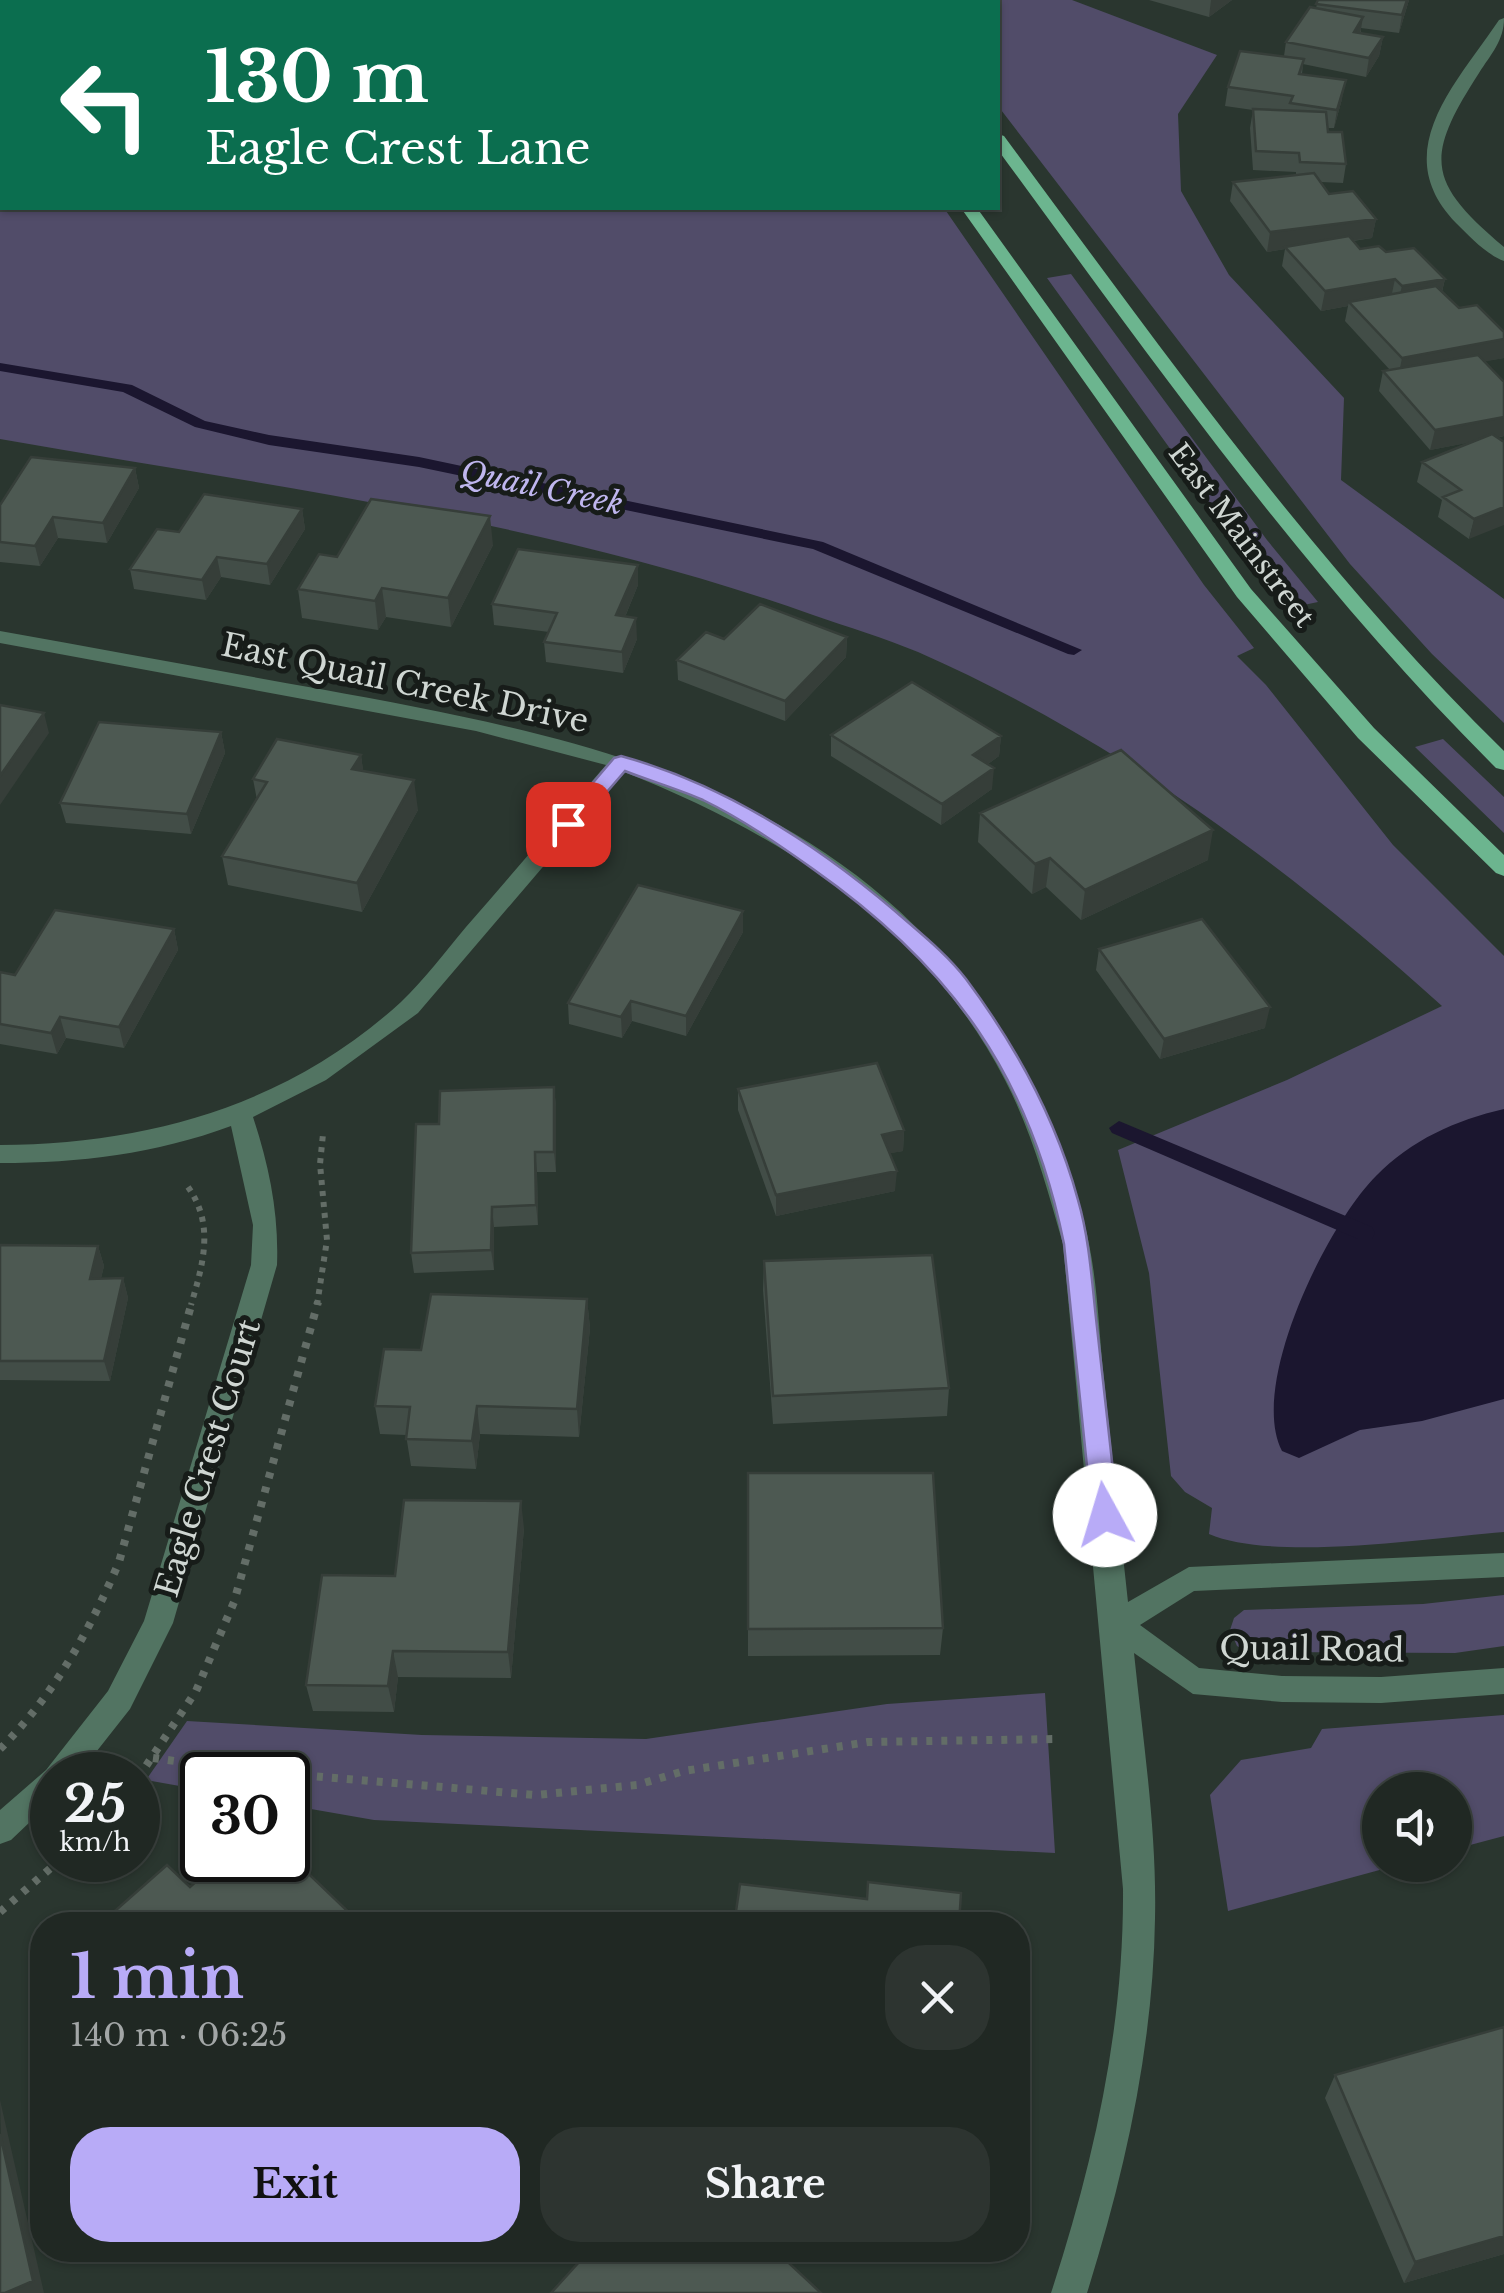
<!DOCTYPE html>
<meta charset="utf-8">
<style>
:root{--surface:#202823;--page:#2d3430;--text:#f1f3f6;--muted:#a2a6a6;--line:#3d4441;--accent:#b8abf7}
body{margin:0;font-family:"Libre Baskerville",serif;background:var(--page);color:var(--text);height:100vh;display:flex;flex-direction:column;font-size:38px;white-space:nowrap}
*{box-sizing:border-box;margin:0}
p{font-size:32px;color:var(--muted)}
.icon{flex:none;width:55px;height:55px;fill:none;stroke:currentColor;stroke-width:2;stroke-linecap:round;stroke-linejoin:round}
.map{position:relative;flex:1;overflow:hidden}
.drawer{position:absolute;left:30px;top:1912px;width:1000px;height:350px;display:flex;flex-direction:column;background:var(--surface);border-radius:40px;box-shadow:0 2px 8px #0004,0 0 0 2px var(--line)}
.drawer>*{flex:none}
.hud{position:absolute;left:0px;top:0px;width:1000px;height:210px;box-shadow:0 2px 8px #0004,0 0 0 2px var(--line);background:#0b6e4f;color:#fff;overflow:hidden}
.controls{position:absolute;left:1362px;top:1772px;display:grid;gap:20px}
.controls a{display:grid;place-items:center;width:110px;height:110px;border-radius:50%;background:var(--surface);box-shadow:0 2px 8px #0004,0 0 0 2px var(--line);font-size:50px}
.speed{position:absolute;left:30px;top:1752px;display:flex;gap:20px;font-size:50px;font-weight:700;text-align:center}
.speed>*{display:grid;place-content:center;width:130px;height:130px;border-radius:50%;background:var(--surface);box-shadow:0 2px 8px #0004,0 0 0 2px var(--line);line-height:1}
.speed small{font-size:25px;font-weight:400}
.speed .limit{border:5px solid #111;border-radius:15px;background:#fff;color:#111}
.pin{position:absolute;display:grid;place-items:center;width:85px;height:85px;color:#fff;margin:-42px;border-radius:20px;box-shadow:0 5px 15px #0006}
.me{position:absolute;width:110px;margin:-55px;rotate:354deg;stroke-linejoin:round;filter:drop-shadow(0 0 8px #0008)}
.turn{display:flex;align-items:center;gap:35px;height:210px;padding:0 40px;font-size:45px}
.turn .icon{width:130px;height:130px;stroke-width:2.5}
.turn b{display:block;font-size:70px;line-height:85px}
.round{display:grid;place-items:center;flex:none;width:105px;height:105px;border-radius:40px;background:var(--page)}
.head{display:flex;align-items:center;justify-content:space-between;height:170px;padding:0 40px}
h1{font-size:60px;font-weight:700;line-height:75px;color:var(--accent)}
.primary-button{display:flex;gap:20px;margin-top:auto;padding:20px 40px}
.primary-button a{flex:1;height:115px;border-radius:40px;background:var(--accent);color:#111;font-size:40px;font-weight:700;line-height:115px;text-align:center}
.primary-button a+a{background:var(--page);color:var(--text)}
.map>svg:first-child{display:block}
.green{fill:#514c69}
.water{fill:#1b162f}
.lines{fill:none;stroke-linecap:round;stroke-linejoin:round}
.stream{fill:#1b162f;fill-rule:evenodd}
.path-far2{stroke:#636d67;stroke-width:4;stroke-dasharray:4 5;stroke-linecap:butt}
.path-far1{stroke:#636d67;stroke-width:6;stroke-dasharray:5 6;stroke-linecap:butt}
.path{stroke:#636d67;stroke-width:8;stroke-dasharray:6 9;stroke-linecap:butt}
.minor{fill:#527462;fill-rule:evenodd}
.major{fill:#6cb58f;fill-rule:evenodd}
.wall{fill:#424d47}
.shaded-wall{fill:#363e39}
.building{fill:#4d5952;stroke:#363e39;stroke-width:2.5}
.route{fill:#b8abf7;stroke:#786fa1;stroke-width:2.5}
.labels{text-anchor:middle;stroke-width:10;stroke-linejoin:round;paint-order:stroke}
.far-street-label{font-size:28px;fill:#cfd6d2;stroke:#171c19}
.far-water-label{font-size:30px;font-style:italic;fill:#bfb6ee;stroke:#171c19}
.street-label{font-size:32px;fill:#cfd6d2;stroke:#171c19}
</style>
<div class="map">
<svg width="1504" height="2293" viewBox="0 0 1504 2293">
<rect width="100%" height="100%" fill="#2a362f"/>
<path class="green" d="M0,0H800L801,2H2V208H944L1204,585L1254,648L1237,656L1266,685L1393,845L1504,956V1532C1430,1538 1274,1562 1209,1534L1212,1508L1185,1492L1171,1476L1149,1273L1118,1150L1287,1080L1442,1006C1286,865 1111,737 918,652C884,638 848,627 813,615C551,521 273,487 0,439Z
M917,0H1072L1217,55L1178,114L1181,191L1229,275L1344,398L1341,480L1504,599V723L1432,654L1350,564L998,106V2Z
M1071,274L1267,540L1318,602L1289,608L1259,572L1047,278Z
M1443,739L1504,797V833L1415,747Z
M1504,1595V1646L1455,1653L1248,1652L1237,1646L1230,1630L1234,1618L1244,1610L1423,1604Z
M1045,1693L1055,1853L374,1820L288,1805V1775H202V1790L146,1780L187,1721L422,1735L646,1739L887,1704Z
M1504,1715V1836L1455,1849V1790H1380V1865H1398L1228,1911L1210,1795L1241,1760L1311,1748L1322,1729Z"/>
<path class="water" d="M1504,1109V1399L1422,1421L1360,1430L1299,1458L1282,1451C1248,1385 1327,1225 1376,1176C1411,1140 1456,1120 1504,1109Z"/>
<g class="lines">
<path class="stream" d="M0,363L132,385L205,421L269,435L419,457L823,542L1082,650L1074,655L1068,654L813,549L419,467L269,445L195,427L123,392L0,371Z
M1119,1121L1372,1227L1375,1233L1372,1239H1358L1112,1133L1109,1128Z"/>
<path class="path-far2" d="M211,0L215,2
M225,0L232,2"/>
<path class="path-far1" d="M188,1187C215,1225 203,1264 191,1305
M317,1305L327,1240L320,1164L323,1134"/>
<path class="path" d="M0,1749C54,1695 89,1632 119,1562L192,1302
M153,1758L240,1770L536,1795L637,1785L684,1771L868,1742L1057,1739
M138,1778L196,1691L234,1602L318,1302
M0,1912L60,1860"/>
<path class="minor" d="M1504,18C1504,41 1491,54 1479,73C1424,158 1427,182 1504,247V261C1487,255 1469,236 1456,223C1387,152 1456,84 1499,20Z
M0,631C107,650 213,670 320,689C583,737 845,788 1000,1032C1026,1072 1051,1116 1065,1162C1074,1188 1084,1217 1089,1244C1098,1288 1099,1335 1104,1380C1112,1454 1120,1528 1128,1602L1189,1567L1504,1553V1577L1194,1591L1140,1625L1199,1668L1282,1676L1381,1677L1504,1668V1694L1381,1703L1282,1702L1193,1694L1134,1653C1143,1741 1157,1831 1155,1919C1153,2047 1125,2172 1087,2293H1051C1094,2162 1124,2027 1123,1889L1063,1244C1047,1188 1032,1132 1005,1080C925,925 782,834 624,772L418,1013L326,1080L253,1117C269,1166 279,1213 277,1265L173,1623L130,1709L78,1775H52V1801L11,1840L0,1844V1810L46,1770L108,1691L144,1621L251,1265L253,1225L231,1126C155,1154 80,1163 0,1163V1145C149,1144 288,1105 401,1002C424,980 445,952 466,927C513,873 559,819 606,765L476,731L0,643Z"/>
<path class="major" d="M815,0H830L831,2H816Z
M886,0H901L902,2H887Z
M998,134L1004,136C1162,349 1314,565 1504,751V770L1496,768C1307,580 1155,364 998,150Z
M961,208H977L1251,589L1374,728L1504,855V876L1496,873L1358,738L1237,597Z"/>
</g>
<path class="wall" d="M1149,0H1232L1209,17Z
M1318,0H1409L1399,33L1361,28V33L1383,37L1379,56L1366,77L1303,64L1302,74L1342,99L1334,128H1328V132L1346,164L1343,183L1321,182L1329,194L1376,219L1372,238L1353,241L1360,249L1386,252L1445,279L1442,292L1504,358L1485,361L1504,382V436L1497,438L1469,539L1438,517L1442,500L1417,482L1422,462L1471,442L1430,450L1379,391L1383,371L1390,370L1345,321L1348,306L1321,311L1282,266L1285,249L1267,252L1230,201L1233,182L1296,175V172L1253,170L1250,128L1253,110L1225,106L1228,87L1284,56L1286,42L1316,8Z
M135,468L139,488L107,543L58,538L40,566L0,562V505Z
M302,509L305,529L270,585L221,577L206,600L134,589L130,569L179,532Z
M493,545L451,627L386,617L378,630L302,618L298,589L337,557Z
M638,565V585L625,617L637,639L623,673L546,662L544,642L549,632L494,625L492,604Z
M847,637L846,657L785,721L678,680L677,660Z
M221,732L225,753L191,834L66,823L60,803Z
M831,735L1001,736L999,756L988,764L992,789L941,825L831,756Z
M361,755L363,771L418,810L362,912L228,885L222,856L257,800L253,779Z
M980,813L1208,860L1081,920L1046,887L1032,894L978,842Z
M743,911V932L686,1036L632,1021L622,1038L569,1024L568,1003Z
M174,929L178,950L124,1048L66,1038L57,1054L0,1044V972L15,975Z
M1099,949L1265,1028L1160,1059L1096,970Z
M554,1087L556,1107V1172H537L538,1225L494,1227V1270L414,1273L411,1253L439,1124Z
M738,1089L904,1130L903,1151L890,1153L895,1191L776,1216L738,1110Z
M0,1245L98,1246L104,1266L101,1278H123L128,1298L110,1381L0,1380Z
M764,1261L949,1388L947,1416L773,1424L763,1290Z
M587,1299L590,1328L579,1437L480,1434L476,1469L411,1466L406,1435L380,1434L375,1406L421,1350Z
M748,1473L943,1628L940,1655L748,1656Z
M524,1528L511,1678L398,1677L394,1712L313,1711L306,1685L395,1576Z
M1504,2027V2254L1404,2283L1325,2098L1335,2075Z"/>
<path class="shaded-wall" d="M1211,0H1232L1209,17Z
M1407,0H1409L1399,33L1402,15Z
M1363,17L1360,35L1354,32Z
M1383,37L1379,56L1366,77L1369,58Z
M1346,80L1342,99L1334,128L1337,110Z
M1376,219L1372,238L1287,249L1285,247V249L1267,252L1270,232Z
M1395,279L1391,298L1349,302L1348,306L1321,311L1325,291Z
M1445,279L1440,299L1397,306L1402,286Z
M1504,339V358L1398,378L1402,358Z
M1504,417V436L1430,450L1435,430Z
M135,468L139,488L107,543L103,523Z
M1504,507V525L1469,539L1474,519Z
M302,509L305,529L270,585L267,564Z
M490,516L493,545L451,627L448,598Z
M53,517L58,538L40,566L35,546Z
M217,557L221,577L206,600L202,580Z
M638,565V585L617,636L616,615Z
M382,588L386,617L378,630L375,601Z
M636,618L637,639L623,673L622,652Z
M847,637L846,657L785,721V701Z
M44,713L49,733L0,805V776Z
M221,732L225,753L191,834L187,814Z
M1001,736L999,756L971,776L973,755Z
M361,755L365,784L352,769Z
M994,768L992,789L941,825L942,804Z
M414,780L418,810L362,912L357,883Z
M1213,830L1208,860L1081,920L1085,890Z
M1050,858L1046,887L1032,894L1035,864Z
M743,911V932L686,1036V1016Z
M174,929L178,950L124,1048L119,1027Z
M631,1001L632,1021L622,1038L621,1017Z
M1270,1007L1265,1028L1160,1059L1164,1039Z
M60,1017L66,1038L57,1054L51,1033Z
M554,1087L556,1107V1172L554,1152Z
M904,1130L903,1151L881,1155L882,1135Z
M535,1152L537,1172L538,1225L536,1205Z
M897,1171L895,1191L776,1216V1195Z
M492,1207L494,1227V1270L491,1250Z
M98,1246L104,1266L96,1299L90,1279Z
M123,1278L128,1298L110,1381L104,1361Z
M587,1299L590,1328L579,1437L577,1409Z
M477,1406L480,1434L476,1469L472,1441Z
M521,1501L524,1528L511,1678L508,1652Z
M393,1651L398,1677L394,1712L388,1686Z
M0,2100L44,2293H5Z
M1504,2236V2254L1404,2283L1415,2262Z"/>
<path class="building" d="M1318,0H1407L1402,15L1316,4Z
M1310,7L1363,17L1354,32L1383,37L1369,58L1286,42Z
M1240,51L1304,59L1299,74L1346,80L1337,110L1290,103L1293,96L1228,87Z
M1253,109L1326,112L1328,132H1342L1346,164L1300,162L1299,153L1256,151Z
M1314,173L1329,194L1353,191L1376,219L1270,232L1233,182Z
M1349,236L1360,249L1379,246L1386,252L1414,248L1445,279L1402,286L1395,279L1325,291L1285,247Z
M1436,286L1459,308L1477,305L1504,332V339L1402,358L1349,302Z
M1478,355L1504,382V417L1435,430L1383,371Z
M1492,434L1504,442V507L1474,519L1443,497L1461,490L1422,462Z
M31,457L135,468L103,523L53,517L35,546L0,542V505Z
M204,494L302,509L267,564L217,557L202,580L130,569L157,529L179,532Z
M371,499L490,516L448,598L382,588L375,601L298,589L319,554L337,557Z
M518,549L638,565L616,615L636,618L622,652L544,642L557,613L492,604Z
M760,604L847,637L785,701L677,660L706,632L724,639Z
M912,682L1001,736L973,755L994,768L942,804L831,735Z
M0,705L44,713L0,776Z
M99,722L221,732L187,814L60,803Z
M277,739L361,755L352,769L414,780L357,883L222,856L267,782L253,779Z
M1121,750L1213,830L1085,890L1050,858L1035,864L980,813Z
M638,885L743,911L686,1016L631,1001L621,1017L568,1003Z
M55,910L174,929L119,1027L60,1017L51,1033L0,1024V972L15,975Z
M1202,919L1270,1007L1164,1039L1099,949Z
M877,1063L904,1130L882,1135L897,1171L776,1195L738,1089Z
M554,1087V1152H535L536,1205L492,1207L491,1250L411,1253L416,1124H439L440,1091Z
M0,1245L98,1246L90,1279L123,1278L104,1361H0Z
M932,1255L949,1388L773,1396L764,1261Z
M431,1294L587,1299L577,1409L477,1406L472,1441L406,1439L410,1407L375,1406L384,1349L421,1350Z
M748,1473H933L943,1628L748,1629Z
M404,1500L521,1501L508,1652L393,1651L388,1686L306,1685L322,1575L395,1576Z
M288,1854L362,1925H99L167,1865L190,1887L220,1860H288Z
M868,1882L961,1893L959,1925H734L740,1884L867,1899Z
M1504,2027V2236L1415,2262L1335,2075Z
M0,2134L33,2281L5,2293H0Z
M590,2250H775L821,2293H551Z"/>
<path class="route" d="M621,756C723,784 815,843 895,911C920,933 946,953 966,979C1016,1046 1056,1119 1078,1200C1090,1241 1092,1285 1097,1327C1104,1390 1111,1453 1118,1515L1114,1523L1105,1526L1096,1523L1092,1515L1064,1244C1030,1076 952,967 813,869C778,844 742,819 703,800C678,789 650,781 625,771L575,829H561V820L614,758Z"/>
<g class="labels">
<g class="far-street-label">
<text transform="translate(1242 535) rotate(53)" y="10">East Mainstreet</text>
</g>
<g class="far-water-label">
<text transform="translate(542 488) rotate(12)" y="10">Quail Creek</text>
</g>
<g class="street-label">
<text transform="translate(405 683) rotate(12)" y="11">East Quail Creek Drive</text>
<text transform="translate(208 1458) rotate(-73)" y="11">Eagle Crest Court</text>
<text transform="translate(1312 1649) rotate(1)" y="11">Quail Road</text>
</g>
</g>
</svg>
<div class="controls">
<a><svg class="icon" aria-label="sound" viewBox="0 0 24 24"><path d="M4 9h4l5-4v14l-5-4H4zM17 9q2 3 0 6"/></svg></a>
</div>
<div class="speed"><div>25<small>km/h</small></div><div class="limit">30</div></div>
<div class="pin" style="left:568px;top:824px;background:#d93025"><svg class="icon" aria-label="arrive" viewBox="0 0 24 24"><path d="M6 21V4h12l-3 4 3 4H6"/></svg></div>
<svg class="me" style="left:1105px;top:1515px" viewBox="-20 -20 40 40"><circle r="19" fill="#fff"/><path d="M0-13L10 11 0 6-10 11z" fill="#b8abf7"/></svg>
<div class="hud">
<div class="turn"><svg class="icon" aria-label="left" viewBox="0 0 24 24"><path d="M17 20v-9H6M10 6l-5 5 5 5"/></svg><div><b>130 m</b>Eagle Crest Lane</div></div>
</div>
<section class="drawer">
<div class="head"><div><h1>1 min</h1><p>140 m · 06:25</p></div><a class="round"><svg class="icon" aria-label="close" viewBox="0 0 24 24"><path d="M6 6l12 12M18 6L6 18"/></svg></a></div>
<div class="primary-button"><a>Exit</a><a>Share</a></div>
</section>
</div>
